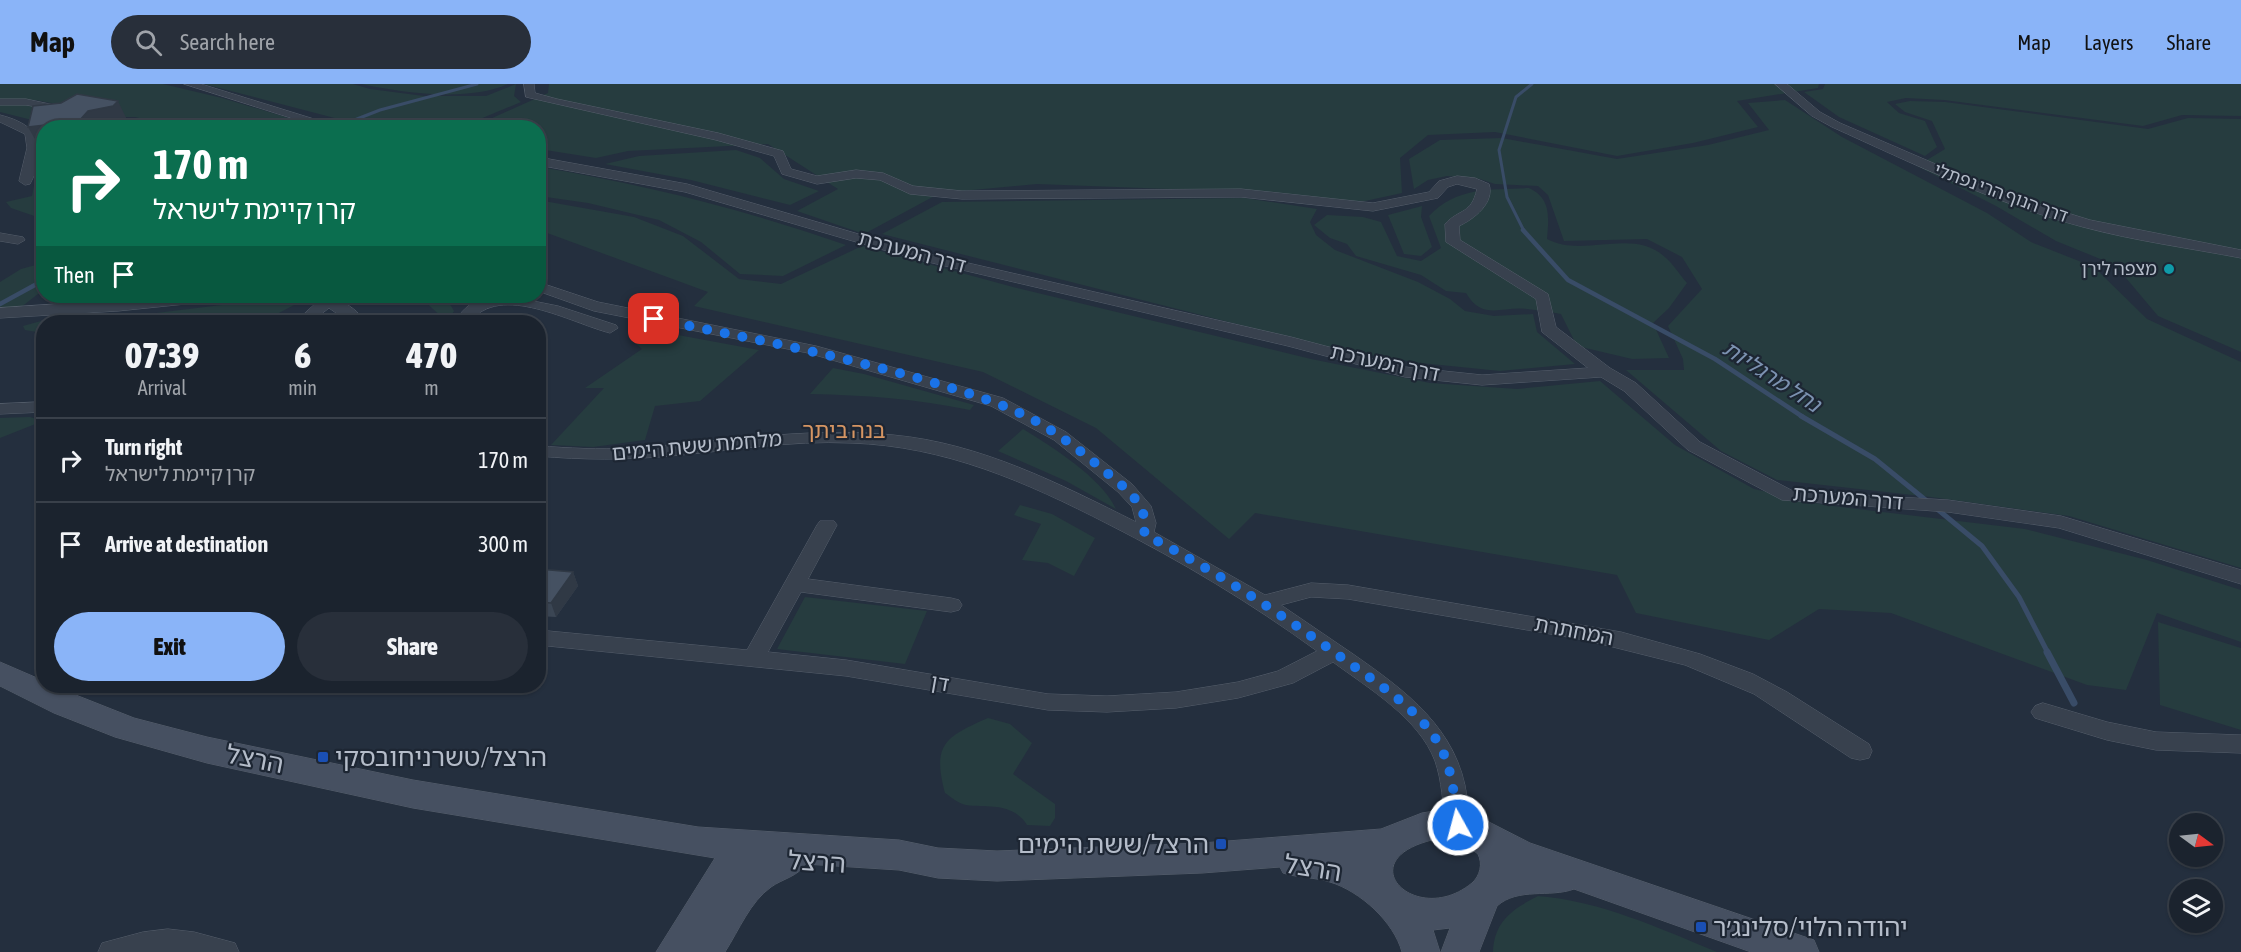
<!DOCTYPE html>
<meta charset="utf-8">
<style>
:root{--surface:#1b232e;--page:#282f3a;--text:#f1f3f6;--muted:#a0a4aa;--line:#39404a;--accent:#8ab4f8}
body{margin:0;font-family:"Asap Condensed","Noto Sans Hebrew",sans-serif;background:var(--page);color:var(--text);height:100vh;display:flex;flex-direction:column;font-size:22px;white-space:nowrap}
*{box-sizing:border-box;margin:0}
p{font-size:20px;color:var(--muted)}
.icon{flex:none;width:33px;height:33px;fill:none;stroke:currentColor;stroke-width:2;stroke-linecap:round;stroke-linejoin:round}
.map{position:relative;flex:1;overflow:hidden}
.details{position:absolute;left:36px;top:231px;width:510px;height:378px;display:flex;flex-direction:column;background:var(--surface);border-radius:24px;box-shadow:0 2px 4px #0004,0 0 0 2px var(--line)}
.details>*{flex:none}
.guide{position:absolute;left:36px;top:36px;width:510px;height:183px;border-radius:24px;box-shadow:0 2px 4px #0004,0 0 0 2px var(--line);background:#0b6e4f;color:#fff;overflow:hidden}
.needle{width:39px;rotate:105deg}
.controls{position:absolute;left:2169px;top:729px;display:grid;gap:12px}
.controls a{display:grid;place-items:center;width:54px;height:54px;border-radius:50%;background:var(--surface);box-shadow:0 2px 4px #0004,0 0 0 2px var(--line);font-size:30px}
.pin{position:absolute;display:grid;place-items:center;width:51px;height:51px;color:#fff;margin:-26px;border-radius:12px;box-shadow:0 3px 9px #0006}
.me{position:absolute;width:66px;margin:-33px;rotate:353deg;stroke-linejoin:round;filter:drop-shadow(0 0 4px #0008)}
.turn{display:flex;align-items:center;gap:21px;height:126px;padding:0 18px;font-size:27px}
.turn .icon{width:78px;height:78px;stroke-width:2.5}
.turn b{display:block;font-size:42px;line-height:51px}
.then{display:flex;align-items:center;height:57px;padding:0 18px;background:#0003;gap:12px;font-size:22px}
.eta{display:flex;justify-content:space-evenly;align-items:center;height:102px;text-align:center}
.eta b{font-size:36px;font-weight:800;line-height:42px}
.action{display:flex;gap:12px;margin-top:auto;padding:12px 18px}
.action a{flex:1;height:69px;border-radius:36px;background:var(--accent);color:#111;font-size:24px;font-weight:800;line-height:69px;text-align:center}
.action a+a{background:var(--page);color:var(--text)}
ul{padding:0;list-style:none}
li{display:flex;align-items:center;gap:18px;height:84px;padding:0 18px;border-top:2px solid var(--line)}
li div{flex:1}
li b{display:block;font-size:22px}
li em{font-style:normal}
header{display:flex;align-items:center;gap:36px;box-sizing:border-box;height:84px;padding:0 30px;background:var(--accent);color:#111}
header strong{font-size:28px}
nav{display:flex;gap:33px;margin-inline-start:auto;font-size:21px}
.search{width:420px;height:54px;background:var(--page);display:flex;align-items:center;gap:15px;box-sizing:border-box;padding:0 21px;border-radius:33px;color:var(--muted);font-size:22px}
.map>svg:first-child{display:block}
.green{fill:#263c3f}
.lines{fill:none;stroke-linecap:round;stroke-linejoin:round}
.stream-far3{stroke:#394c67;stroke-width:3}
.stream-far2{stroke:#394c67;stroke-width:4.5}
.stream-far1{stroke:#394c67;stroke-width:5}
.stream{stroke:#394c67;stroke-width:7}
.street-casing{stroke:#565f6c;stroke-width:1}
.secondary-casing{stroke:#565f6c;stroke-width:1}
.street{fill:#38414e;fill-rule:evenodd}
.secondary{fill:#465061;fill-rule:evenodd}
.wall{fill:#3b4654}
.shaded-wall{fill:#303945}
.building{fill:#455162;stroke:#303945;stroke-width:1.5}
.route{stroke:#1a73e8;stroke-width:10;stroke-dasharray:0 18}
.culture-dot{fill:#0f9aa8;stroke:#1d2633;stroke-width:2}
.transit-dot{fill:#1a4fb4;stroke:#1d2633;stroke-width:2}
.labels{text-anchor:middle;stroke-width:4.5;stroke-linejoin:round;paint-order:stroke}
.far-street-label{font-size:18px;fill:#b4bcc9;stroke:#1d2633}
.far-poi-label{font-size:18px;fill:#b4bcc9;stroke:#1d2633;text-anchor:end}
.street-label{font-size:21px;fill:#b4bcc9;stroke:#1d2633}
.water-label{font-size:22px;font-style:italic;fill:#7c92b1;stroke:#1d2633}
.neighbourhood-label{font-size:22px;fill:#d59563;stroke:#1d2633}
.near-poi-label{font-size:26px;fill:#b4bcc9;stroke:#1d2633;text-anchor:start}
.near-street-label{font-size:26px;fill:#b4bcc9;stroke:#1d2633}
</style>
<header>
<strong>Map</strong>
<div class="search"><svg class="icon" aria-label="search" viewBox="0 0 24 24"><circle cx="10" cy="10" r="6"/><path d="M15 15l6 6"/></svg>Search here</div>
<nav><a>Map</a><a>Layers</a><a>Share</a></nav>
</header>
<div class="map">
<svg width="2241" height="868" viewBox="0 0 2241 868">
<rect width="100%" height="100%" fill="#242f3e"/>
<path class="green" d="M0,0H163L222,14L319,43H150L155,38L135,33H109L95,27L35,16L0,17Z
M204,0H353L370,5L424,12H486L516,0L514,12L521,18L461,43H369Z
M361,0H508C468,18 404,9 361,0Z
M549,0H1819L1818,4L1737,17L1758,43L1693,59L1617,72L1495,48L1428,51L1400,74L1402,109L1356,119L1248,108L1037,100L940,109L864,150L797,127L838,105L768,60L628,67L596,74L539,65L538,44H470L548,9Z
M1825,0H2241V32L2182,31L2143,42L1944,16L1906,14L1887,18L1899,29L1925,37L1937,63L1925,72L1839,33L1804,8L1823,5Z
M1785,16L1842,53L1987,129L2031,158L2094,183L2147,235L2241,278V484L2069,432L1931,413L1777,396L1721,367L1626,286H1684L1683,275L1668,242L1702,205L1682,173L1647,155L1564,157L1548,111L1538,102L1495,100L1480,95L1447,92L1428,96L1414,105L1409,75L1440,56L1502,54L1617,75L1708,61L1769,46L1748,19Z
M1910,17L1945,18L2148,45L2188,34L2241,35V268L2158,232L2115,181L2056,157L1996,122L1917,82L1945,65L1932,37L1905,28L1895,20Z
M12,18L83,30L32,36L0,28V19Z
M736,66L760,74L784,95L819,107L790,121L691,96L605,80L639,72Z
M43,80V135L11,124L6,118L32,112L38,81Z
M539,83C643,100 746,126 846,161L783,192L740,190L701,158L659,136L588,119L539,112Z
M1529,104C1551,114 1549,133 1547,155C1584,175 1633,142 1666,174C1674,181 1680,191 1687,199L1669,224L1653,239L1669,274L1632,275L1577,262L1561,230C1550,228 1538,226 1527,225C1502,222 1482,237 1466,209L1446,207L1421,191L1356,172L1347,160L1330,154L1314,141L1327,131L1363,133L1381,138L1397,172L1421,177L1441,164L1429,132C1457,102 1491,106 1529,104Z
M1245,114L1317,125L1310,138L1316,151L1335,166L1418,198L1450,215L1465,227L1494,232L1533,230L1537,248L1575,280L1500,287L1421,279L1343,267L882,150L942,118Z
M538,116L634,133L683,152L739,195L781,200L862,162L1013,203L1311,275L1430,299L1517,305L1600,297L1675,361L1754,405L1824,421L2025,445L2147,476L2241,506V558L2157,529L2126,606L2087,601L1891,529L1819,525L1769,556L1636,529L1617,491L1255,429L1229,455L1096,344L983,288L694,222L708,208L539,146Z
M1422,122L1421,133L1432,163L1421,172L1404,170L1388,131Z
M43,179V206L20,224H0V198L21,185Z
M419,212C437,211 445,210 454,227L447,238Z
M270,215L294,221L262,238L236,235L230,238H44L43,249L25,246L23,242L41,237H91Z
M651,246L759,266L700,317L655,322L645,356L593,363L551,361L604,304H585L642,265L632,256Z
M833,284L864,290L974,321L970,326C916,315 865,311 810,310Z
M30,333L43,337L0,354V334Z
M1023,345C1052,363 1101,393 1116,425L1066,397L998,367Z
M1020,421L1052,430L1095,454L1074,492L1048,479L1022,476L1041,440L1014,431Z
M805,513L927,527L905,580L777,565Z
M2158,538L2241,564V646L2160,621Z
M988,634L1010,640L1032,659L1013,690L1055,720V734L1050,742L1027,741C1012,718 989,724 966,721C959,720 951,713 945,709C932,660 945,653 988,634Z
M1538,812C1600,817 1659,844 1717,868H1493C1494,838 1512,825 1538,812Z"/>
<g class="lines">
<path class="stream-far3" d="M334,44L380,26L477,0
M1524,147L1507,113L1499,66L1516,13L1532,0"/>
<path class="stream-far2" d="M1523,146L1568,196L1715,275L1803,333
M0,220L44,196"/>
<path class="stream-far1" d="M1801,332L1875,375L1928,418
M1936,424L1982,462L2019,513L2048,569"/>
<path class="stream" d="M2047,568L2074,619"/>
<defs>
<path id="street" d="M184,0H201L343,44H323Z
M524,0H534L535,9L557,15L718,49L783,67L791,85L817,92L856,86L883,89L913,102L962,107L1241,105L1373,119L1429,108L1439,97L1457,92L1475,94L1489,100C1495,119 1474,135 1459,142L1460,156L1548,210L1556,243L1610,284L1636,299L1700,358L1793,407L1948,416L2061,432L2241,486V500L2059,444L1948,428L1782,416L1688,366L1624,307L1601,293L1482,301L1405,293L1288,262L911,174L685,108L538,81V73L687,100L920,168L1291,253L1405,283L1482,291L1588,284L1542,248L1536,215L1446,158L1445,140C1460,124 1471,131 1477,105L1457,100L1448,103L1438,114L1373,127L1241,113L962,115L910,110L880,96L856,94L817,100L782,90L774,72L716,56L526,13Z
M1775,0H1787L1820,28L1840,39L1968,94L2035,119L2090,136L2241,166V174C2189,164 2135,157 2083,143C1996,120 1914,80 1832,43L1812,32Z
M0,15H26L73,25L67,28L26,21H0Z
M0,31C40,41 50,62 30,100L25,101L19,97L27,64L25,50L0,38Z
M101,32L141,36L147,39L145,44L97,37V33Z
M0,149L23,153L25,156L18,160L0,157Z
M538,198L598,218L816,262L1003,314L1066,348L1132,400L1151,422L1156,439L1154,448L1265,511L1311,499L1348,501L1621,548L1700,570L1753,590L1787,608L1869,660L1872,667L1869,674L1860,676L1851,674L1754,610L1685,581L1585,556L1348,515L1311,513L1281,521C1305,537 1329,554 1353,570C1406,607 1458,645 1467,713C1469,725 1473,737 1467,748L1458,751L1449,748L1445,741C1443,720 1442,697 1435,677C1419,634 1368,604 1333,578L1293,599L1238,614L1176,624L1107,628L1048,626L846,592L538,561V546L747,566L817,441L820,437H834L837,441L808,495L951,514L959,516L962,521L959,526L951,528L801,508L768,568L846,576L1048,610L1107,612L1176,608L1238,598L1278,587L1317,567C1251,519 1181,477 1108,440C1026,398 945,362 851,359C790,356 730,367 670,372C626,376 583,376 538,372V362C569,364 599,366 630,364C717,359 805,342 893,351C980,359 1060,400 1136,438L1132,423L1118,408L1054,356L991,322L808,269L594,227L538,207Z
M176,212H223L215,217L118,227L0,234V224Z
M306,212C332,212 349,216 366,238H349L329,224L311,238H295L316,219Z
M508,212L558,222L616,241L618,244L610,249C571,239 500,198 470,238H454C470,215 481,213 508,212Z
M44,318V328L0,330V320Z
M2043,619L2107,638L2156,648L2241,651V669L2156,666L2107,656L2035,634L2031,628L2035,622Z
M168,845L194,848L235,859L239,868H98L102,859L143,848Z"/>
<path id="secondary" d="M0,578L44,597V602H53L134,634L207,653L413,696L698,743L899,756L938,764L997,767L1202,759L1381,745L1422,729L1447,725L1487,737L1530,759L1814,856L1819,868H1751L1574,805C1550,814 1518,803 1497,822L1479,868H1441L1450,844L1433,846L1440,868H1402C1394,838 1360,807 1330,798C1314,793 1298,794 1283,789L1280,783L1202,789L997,797L938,794L899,786L805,780C799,792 782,795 771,803C750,818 739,846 725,868H656L715,774L413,724L207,679L115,653L54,629L0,602ZM1447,753L1462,758L1478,770C1483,780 1480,792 1472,799C1414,847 1340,769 1447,753Z"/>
</defs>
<use href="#street" class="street-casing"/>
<use href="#secondary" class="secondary-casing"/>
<use href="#street" class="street"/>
<use href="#secondary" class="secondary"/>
</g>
<path class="wall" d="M538,485L573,488L578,502L556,533L538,532Z"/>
<path class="shaded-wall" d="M118,17L131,44H44V71L28,43L88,27Z
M573,488L578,502L556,533L551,519Z"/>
<path class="building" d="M77,10L118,17L113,22L88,27L79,37L28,43L33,22L61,19Z
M538,485L573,488L551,519L538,518Z"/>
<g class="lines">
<path class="route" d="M654,235C744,253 833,270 921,295C958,306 994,316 1028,333C1057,348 1082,368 1106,388C1126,405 1150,421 1144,450C1215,487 1280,529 1345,576C1377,599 1420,626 1440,662C1453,687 1454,713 1458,741"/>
</g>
<circle class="culture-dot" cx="2169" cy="185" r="6"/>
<g class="transit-dot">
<rect x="317" y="667" width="12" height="12" rx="3"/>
<rect x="1215" y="754" width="12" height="12" rx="3"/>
<rect x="1695" y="837" width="12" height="12" rx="3"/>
</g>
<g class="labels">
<g class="far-street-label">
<text transform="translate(2001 109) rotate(20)" y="6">דרך הנוף הרי נפתלי</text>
</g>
<g class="far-poi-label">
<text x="2157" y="191">מצפה לירן</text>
</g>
<g class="street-label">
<text transform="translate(912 168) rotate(15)" y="7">דרך המערכת</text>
<text transform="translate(1385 279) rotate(12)" y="7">דרך המערכת</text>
<text transform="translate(697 362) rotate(-5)" y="7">מלחמת ששת הימים</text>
<text transform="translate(1848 414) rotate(5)" y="7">דרך המערכת</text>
<text transform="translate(1574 547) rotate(11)" y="7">המחתרת</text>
<text transform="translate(940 599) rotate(10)" y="7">דן</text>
</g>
<g class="water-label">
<text transform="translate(1772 292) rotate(33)" y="8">נחל מרגליות</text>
</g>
<g class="neighbourhood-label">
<text x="844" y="354">בנה ביתך</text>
</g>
<g class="near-poi-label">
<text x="335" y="682">הרצל/טשרניחובסקי</text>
<text x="1209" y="769" text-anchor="end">הרצל/ששת הימים</text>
<text x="1713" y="852">יהודה הלוי/סלינג׳ר</text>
</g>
<g class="near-street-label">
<text transform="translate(255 675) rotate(11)" y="9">הרצל</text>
<text transform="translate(817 778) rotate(4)" y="9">הרצל</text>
<text transform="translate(1313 784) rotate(9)" y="9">הרצל</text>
</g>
</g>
</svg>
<div class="controls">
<a><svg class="needle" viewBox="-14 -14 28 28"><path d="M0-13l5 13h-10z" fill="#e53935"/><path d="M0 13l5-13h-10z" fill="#a0a4aa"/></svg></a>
<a><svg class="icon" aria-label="layers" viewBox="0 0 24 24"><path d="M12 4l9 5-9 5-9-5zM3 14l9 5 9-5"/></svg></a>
</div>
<div class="pin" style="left:654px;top:235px;background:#d93025"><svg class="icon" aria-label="arrive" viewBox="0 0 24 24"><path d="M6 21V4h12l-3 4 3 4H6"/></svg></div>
<svg class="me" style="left:1458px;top:741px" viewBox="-20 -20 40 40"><circle r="17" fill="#1a73e8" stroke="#fff" stroke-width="3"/><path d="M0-11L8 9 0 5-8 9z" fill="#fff"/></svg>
<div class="guide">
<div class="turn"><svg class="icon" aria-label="right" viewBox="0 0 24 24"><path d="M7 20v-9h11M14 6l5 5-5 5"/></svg><div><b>170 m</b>קרן קיימת לישראל</div></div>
<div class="then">Then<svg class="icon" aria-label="arrive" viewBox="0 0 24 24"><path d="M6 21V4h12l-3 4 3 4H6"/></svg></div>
</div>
<section class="details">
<div class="eta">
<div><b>07:39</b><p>Arrival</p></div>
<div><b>6</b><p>min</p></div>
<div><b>470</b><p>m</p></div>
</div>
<ul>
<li><svg class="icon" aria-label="right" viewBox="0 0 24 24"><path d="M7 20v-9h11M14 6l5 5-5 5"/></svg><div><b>Turn right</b><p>קרן קיימת לישראל</p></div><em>170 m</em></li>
<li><svg class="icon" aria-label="arrive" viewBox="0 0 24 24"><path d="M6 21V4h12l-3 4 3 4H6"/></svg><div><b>Arrive at destination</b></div><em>300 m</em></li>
</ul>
<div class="action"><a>Exit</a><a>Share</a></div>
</section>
</div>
